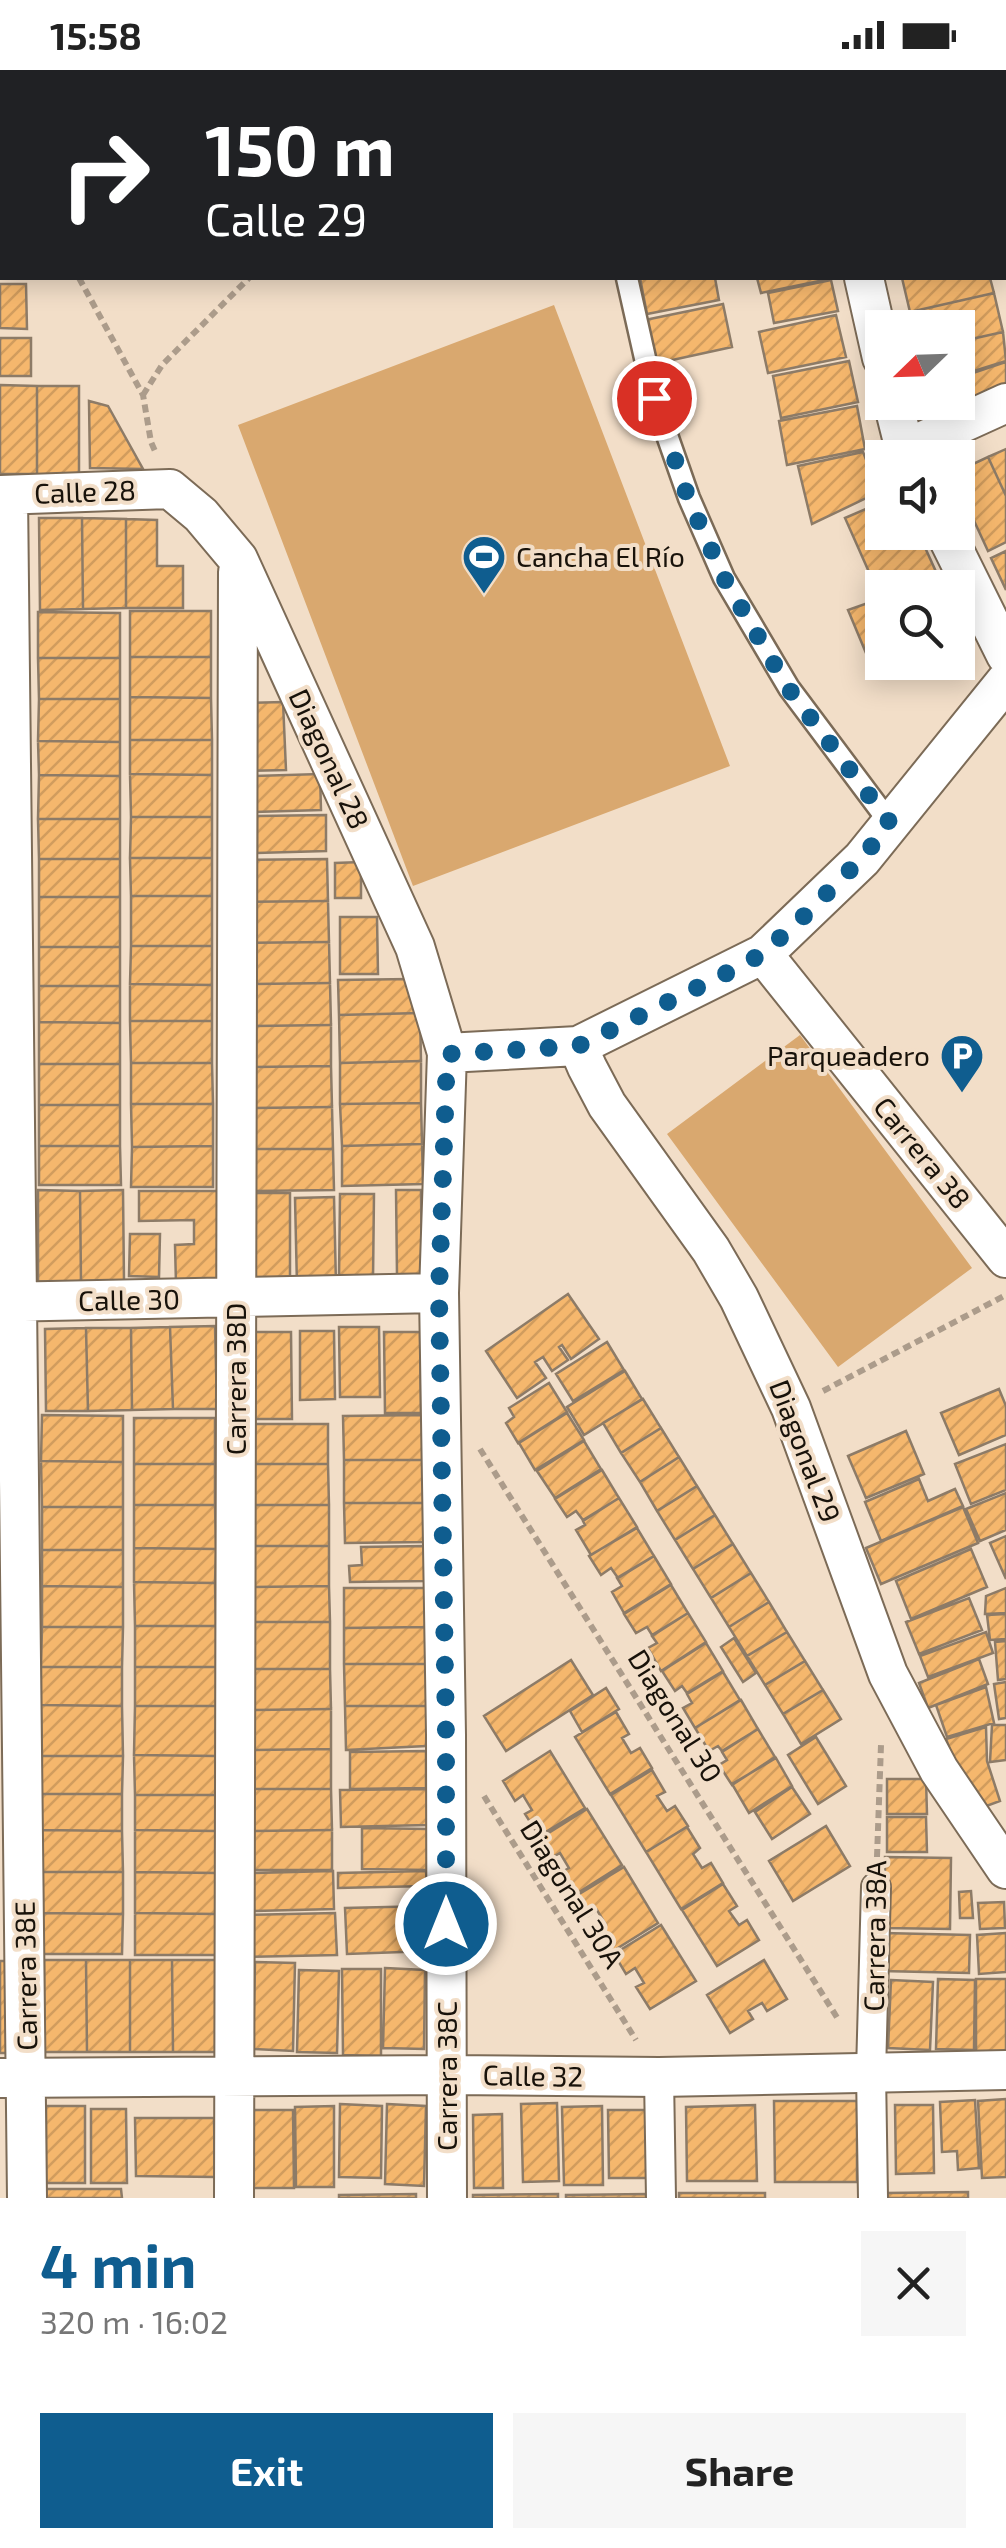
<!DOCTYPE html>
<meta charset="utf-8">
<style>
:root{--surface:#fff;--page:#f6f6f6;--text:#222;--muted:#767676;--accent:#0f5d8f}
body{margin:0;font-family:"Exo 2",sans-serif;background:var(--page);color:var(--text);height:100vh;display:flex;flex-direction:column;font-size:38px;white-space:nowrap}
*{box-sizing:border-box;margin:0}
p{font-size:32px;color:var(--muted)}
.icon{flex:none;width:55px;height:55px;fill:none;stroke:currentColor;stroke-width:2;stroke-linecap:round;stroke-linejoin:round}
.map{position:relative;height:2128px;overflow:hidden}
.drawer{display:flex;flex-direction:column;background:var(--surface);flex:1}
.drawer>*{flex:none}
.hud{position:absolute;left:0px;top:0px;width:1008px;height:210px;box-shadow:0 5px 25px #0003;background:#202124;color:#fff;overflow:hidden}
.needle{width:65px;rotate:247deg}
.tools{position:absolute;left:865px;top:240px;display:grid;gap:20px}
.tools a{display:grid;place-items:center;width:110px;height:110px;border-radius:0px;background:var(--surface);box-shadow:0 5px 25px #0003;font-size:50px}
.pin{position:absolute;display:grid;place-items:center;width:85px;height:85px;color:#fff;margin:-42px;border:5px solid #fff;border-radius:50%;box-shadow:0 2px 10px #0007}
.me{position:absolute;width:110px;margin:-55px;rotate:0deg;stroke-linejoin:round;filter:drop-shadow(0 0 8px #0008)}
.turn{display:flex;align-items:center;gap:35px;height:210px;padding:0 40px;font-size:45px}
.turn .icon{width:130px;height:130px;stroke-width:2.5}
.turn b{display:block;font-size:70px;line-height:85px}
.round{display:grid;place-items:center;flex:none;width:105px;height:105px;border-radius:0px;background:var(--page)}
.overview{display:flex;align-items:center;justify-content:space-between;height:170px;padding:0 40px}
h1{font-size:60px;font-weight:700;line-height:75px;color:var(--accent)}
.cta{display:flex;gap:20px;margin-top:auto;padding:20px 40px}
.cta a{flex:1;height:115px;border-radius:0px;background:var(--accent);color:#fff;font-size:40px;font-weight:700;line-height:115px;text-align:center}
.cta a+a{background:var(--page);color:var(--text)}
.status{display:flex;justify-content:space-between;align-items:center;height:70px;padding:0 50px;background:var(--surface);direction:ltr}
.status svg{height:28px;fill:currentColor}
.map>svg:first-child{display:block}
.grass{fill:#d9a86f}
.building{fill:url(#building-hatch);stroke:#8d7b67;stroke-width:2.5}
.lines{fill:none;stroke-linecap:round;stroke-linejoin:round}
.service-casing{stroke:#7c6b57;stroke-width:25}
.pedestrian-casing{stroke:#7c6b57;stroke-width:32}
.minor-casing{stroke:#7c6b57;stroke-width:42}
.path{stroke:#ac9c8b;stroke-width:6;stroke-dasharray:8 5;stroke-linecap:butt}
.service{stroke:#fff;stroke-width:20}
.pedestrian{stroke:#fff;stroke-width:28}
.minor{stroke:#fff;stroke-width:38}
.route{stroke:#0f5d8f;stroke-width:18;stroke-dasharray:0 32.4}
.labels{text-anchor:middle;stroke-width:8;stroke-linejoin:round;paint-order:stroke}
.street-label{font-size:28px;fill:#18120a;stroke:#f2dec8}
.poi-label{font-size:28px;fill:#18120a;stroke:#f2dec8;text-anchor:start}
</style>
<div class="status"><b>15:58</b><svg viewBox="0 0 49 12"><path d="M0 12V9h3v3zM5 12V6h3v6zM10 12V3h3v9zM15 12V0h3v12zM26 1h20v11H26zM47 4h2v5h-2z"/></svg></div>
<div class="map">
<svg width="1006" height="2128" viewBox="0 0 1006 2128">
<defs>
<pattern id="building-hatch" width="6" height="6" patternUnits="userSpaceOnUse" patternTransform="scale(2.5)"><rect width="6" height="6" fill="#f5b76d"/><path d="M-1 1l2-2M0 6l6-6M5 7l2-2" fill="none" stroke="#d19c5d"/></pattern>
</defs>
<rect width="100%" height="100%" fill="#f2dec8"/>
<path class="grass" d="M554,235L730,696L413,816L238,355Z
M800,965L972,1198L838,1297L667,1064Z"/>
<path class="building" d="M679,0H798L799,2H680Z
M640,208H715L719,230L647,244Z
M757,208H834L761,223Z
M902,208H990L994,223L910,242Z
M831,210L838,241L774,253L768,223Z
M0,214H26L27,259L0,258Z
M994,223L1003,262L958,272V258H913L910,242Z
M723,234L732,277L654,294L645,250Z
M836,245L846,287L768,303L759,262Z
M1003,262L1006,291L958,306V272Z
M0,268H31V306H0Z
M849,291L858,332L781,348L773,306Z
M1006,292V316L935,340L933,332H958V308Z
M0,315L37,316V404H0Z
M37,316H79V405L37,404Z
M89,331L108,336L143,399L90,398Z
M857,336L865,379L787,395L779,351Z
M1006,379V426L988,387Z
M863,382L879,422L812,454L798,396Z
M988,387L1006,426V472L988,481L958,416V401Z
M882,432V462H918L937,504L906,518H882L881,529L845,448Z
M39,448H82L83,539L40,540Z
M82,448L126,449V538L83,539Z
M126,449L157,450V496H183V538H126Z
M1006,481V520L991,488Z
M882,528V576L866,583L848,540Z
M130,541H211V587H130Z
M38,542L120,543V588H38Z
M130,587H211V628L130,627Z
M38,588H120V629H39Z
M130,627L211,628L212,670H130Z
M39,629H120V672L38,671Z
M283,632L286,700L247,701L244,633Z
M130,670H212V705L130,704Z
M38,671L120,672V706L39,705Z
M130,704L212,705V747H131Z
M320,704L321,740L252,742L251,706Z
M39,705L120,706V749H38Z
M326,745V781L257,783V746Z
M131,747H212V788H130Z
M38,749H120V789H39Z
M130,788H212V826H131Z
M39,789H120V827H39Z
M327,789L328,831L243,832L242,790Z
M361,792V828H335V793Z
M131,826H212V876H131Z
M39,827H120V877H39Z
M328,831L329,872L243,873V832Z
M340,847H377L378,904H340Z
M329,872L330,913L244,914L243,873Z
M131,876H212V915L130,914Z
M39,877H120V916H39Z
M410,909L420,943L339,945L338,910Z
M330,913L331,955L245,956L244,914Z
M130,914L212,915V951H130Z
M39,916H120V953L39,952Z
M420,943L421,991L340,993L339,945Z
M130,951H212V993H131Z
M39,952L120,953V994H39Z
M331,955V996L246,997L245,956Z
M421,991V1033L340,1034V993Z
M131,993H212L213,1034H131Z
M39,994H120V1035H39Z
M331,996L332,1037L246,1038V997Z
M421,1033L422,1074L342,1076L340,1034Z
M131,1034H213V1076L132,1077Z
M39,1035H120V1076H39Z
M332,1037L333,1079H247L246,1038Z
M422,1074L423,1114L342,1116V1076Z
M39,1076H120L121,1115H39Z
M213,1076V1117H131L132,1077Z
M247,1079H333L334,1120L248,1121Z
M38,1120L80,1121L81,1212H38Z
M123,1120L124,1212H81L80,1121Z
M396,1120H421L422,1206H397Z
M139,1121H223L224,1213L176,1214L175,1175L194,1174V1150L139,1151Z
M248,1123H290V1208H248Z
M340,1124H374L373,1210L339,1209Z
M334,1127L336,1215L297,1216L295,1128Z
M130,1164H160L159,1207L129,1206Z
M568,1224L599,1269L571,1289L562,1275L559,1277L568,1290L552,1301L543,1287L535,1292L546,1308L517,1328L486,1281Z
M215,1256L217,1339H173L170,1257Z
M170,1257L173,1339L132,1340L131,1258Z
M339,1257H379L380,1327H340Z
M86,1258L88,1341H46L45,1259Z
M86,1258H131L132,1340L88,1341Z
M300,1261H334L335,1329L300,1330Z
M252,1262H291L292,1349H253Z
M384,1262H420L421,1343H385Z
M607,1272L624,1300L573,1331L556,1304Z
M625,1301L642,1329L584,1365L567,1337Z
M549,1313L567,1342L518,1373L506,1353L514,1347L509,1338Z
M999,1319L1006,1336V1365L959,1385L941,1343Z
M643,1329L661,1358L621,1383L603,1353Z
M567,1343L584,1370L535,1400L519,1373Z
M42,1345L123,1346V1392L41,1391Z
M424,1345L425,1390H344L343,1346Z
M134,1348H215V1394H134Z
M247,1354H328V1394H247Z
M661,1358L679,1387L640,1412L621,1383Z
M906,1361L924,1404L866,1428L848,1386Z
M584,1371L601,1399L555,1428L537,1401Z
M1006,1374V1420L971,1434L955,1394Z
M679,1387L697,1416L657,1441L640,1412Z
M344,1390H425L426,1433H344Z
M41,1391L123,1392V1437H42Z
M134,1394H215V1435H134Z
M247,1394H328L329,1435H247Z
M602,1400L619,1428L583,1450L576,1441L567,1447L555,1429Z
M919,1409L928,1431L955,1419L963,1436L881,1471L865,1432Z
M697,1416L715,1445L675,1470L657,1441Z
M1006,1423V1460L980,1471L966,1439Z
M619,1428L637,1457L591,1485L576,1460L585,1455L583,1451Z
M344,1433H426V1472L345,1473Z
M134,1435H215L216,1479L134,1478Z
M247,1435H329V1476H247Z
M42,1437H123V1480H42Z
M963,1437L978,1473L881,1514L866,1478Z
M715,1445L733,1474L693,1499L675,1470Z
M637,1458L654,1486L618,1508L611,1498L601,1505L589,1486Z
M1006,1466V1509L990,1473Z
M733,1474L751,1503L711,1528L693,1499Z
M247,1476H329V1516L248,1517Z
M425,1476L426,1511L350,1512L349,1496L362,1495L361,1477Z
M134,1478L216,1479L215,1513L134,1512Z
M971,1479L987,1517L911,1549L896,1511Z
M42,1480H123V1517L42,1516Z
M654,1486L671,1514L624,1543L612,1522L622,1516L617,1508Z
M751,1503L769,1532L729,1557L711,1528Z
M134,1512L215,1513L216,1556H135Z
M671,1515L688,1543L652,1565L647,1557L636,1563L624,1544Z
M42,1516L123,1517V1557H42Z
M329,1516L330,1552H248V1517Z
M344,1518H426V1557L344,1558Z
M1006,1518V1543L985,1544L986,1526Z
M969,1528L982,1560L919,1584L906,1552Z
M769,1532L787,1562L747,1586L729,1557Z
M688,1543L706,1572L661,1601L648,1578L657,1573L652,1566Z
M1006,1544V1569L990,1570L987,1545Z
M248,1552H330V1599H249Z
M135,1556H216V1597H135Z
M42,1557H123L122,1597H41Z
M426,1557L427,1594H344V1558Z
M787,1562L805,1591L765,1615L747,1586Z
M986,1562L993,1583L928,1607L920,1586Z
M734,1568L756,1603L743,1612L721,1577Z
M1006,1571V1609L998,1610L995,1572Z
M706,1573L723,1601L687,1623L682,1616L675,1621L662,1601Z
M979,1589L988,1614L928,1638L919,1613Z
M571,1590L593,1625L506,1681L484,1646Z
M805,1591L823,1620L783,1644L765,1615Z
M344,1594H427V1636H345Z
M41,1597H122V1636L41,1635Z
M135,1597H216V1636H135Z
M249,1599H330L331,1639L249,1640Z
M723,1602L740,1630L695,1658L683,1638L692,1633L687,1624Z
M1006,1612V1648L999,1649L994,1614Z
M986,1617L994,1653L947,1667L936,1635Z
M606,1618L619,1639L582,1662L570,1641Z
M823,1620L841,1649L801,1674L783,1644Z
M741,1630L758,1659L722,1681L718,1676L709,1681L695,1658Z
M41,1635L122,1636L123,1686H42Z
M135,1636H216V1686L134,1685Z
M345,1636H427L426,1676L346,1680Z
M331,1639V1679L249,1680V1640Z
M616,1642L629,1664L622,1668L631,1683L640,1678L652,1698L610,1724L575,1667Z
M992,1655H1006V1690L990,1692Z
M986,1657L987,1691L1000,1731L981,1738L961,1709L946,1669Z
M758,1659L775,1687L732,1715L719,1695L727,1690L722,1682Z
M816,1667L846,1716L818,1734L788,1685Z
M331,1679V1719H249V1680Z
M426,1681V1718L350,1719V1682Z
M550,1681L585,1738L539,1766L525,1744L532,1740L523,1725L515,1731L503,1711Z
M134,1685L216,1686V1725H135Z
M42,1686H123L122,1724H41Z
M776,1688L792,1716L749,1743L732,1714Z
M652,1700L665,1722L657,1726L667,1741L675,1736L688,1756L646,1782L611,1725Z
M887,1709H926L927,1744H887Z
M792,1717L810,1744L772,1769L755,1742Z
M249,1719H331L332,1760L249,1761Z
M427,1719V1755L341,1757L340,1720Z
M41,1724H122V1761L41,1760Z
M135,1725H216V1761L135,1760Z
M587,1739L622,1795L576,1824L562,1802L569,1798L560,1783L551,1788L539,1769Z
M887,1747H926L927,1782H887Z
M826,1756L850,1796L793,1831L769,1791Z
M687,1757L700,1778L693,1784L702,1798L711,1793L723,1813L681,1839L646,1782Z
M362,1758L427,1759V1800L362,1799Z
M41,1760L122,1761L123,1802H41Z
M135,1760L216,1761V1803L135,1802Z
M332,1760V1800H250L249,1761Z
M885,1787L951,1788L950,1859L884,1858Z
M624,1797L658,1853L613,1881L599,1860L606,1855L597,1840L588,1846L576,1826Z
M333,1801L334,1839L254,1841L253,1803Z
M426,1801L427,1816L338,1818V1803Z
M41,1802H123V1844L41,1843Z
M135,1802L216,1803V1844L135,1843Z
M723,1814L737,1836L729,1841L739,1855L747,1850L759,1870L717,1896L682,1840Z
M971,1821L973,1848H960L959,1822Z
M1004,1832L1005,1858L980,1859L978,1833Z
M429,1836L430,1881L347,1884L345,1838Z
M41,1843L123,1844L122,1884H41Z
M135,1843L216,1844V1885H135Z
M335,1843L337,1885L248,1887L247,1845Z
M661,1855L696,1911L650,1939L636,1917L644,1913L635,1898L626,1904L614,1884Z
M883,1863L970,1865L969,1903L882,1901Z
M1006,1863V1902L979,1904L977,1865Z
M44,1890H86L87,1982H44Z
M86,1890H130V1982H87Z
M130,1890H172L173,1982H130Z
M172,1890H216V1982H173Z
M764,1890L787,1929L767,1941L762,1933L748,1941L753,1949L730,1963L707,1925Z
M0,1891H6L7,1983H0Z
M255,1892L295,1893L293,1981L253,1979Z
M385,1898L425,1900L424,1979L383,1978Z
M342,1899H381V1986L343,1985Z
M299,1900L339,1901L337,1983L297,1982Z
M938,1909L975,1910L974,1980L936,1979Z
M976,1909H1006V1983H976Z
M891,1910L933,1912L930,1980L888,1978Z
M1006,2029V2107L982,2108L978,2031Z
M975,2030L979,2098L958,2100L957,2081L942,2082L940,2032Z
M774,2031H857V2112H775Z
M557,2033L559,2111L523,2112L521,2034Z
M340,2034L382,2036L381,2108L339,2107Z
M387,2034L426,2036L424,2116L385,2114Z
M755,2035L757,2111H687L686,2037Z
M895,2035H933L934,2103L896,2104Z
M46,2036H85V2113H46Z
M334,2036V2117H296L295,2037Z
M602,2036L603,2115H564L562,2037Z
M91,2039H126L127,2113H91Z
M251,2040H293L294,2118H252Z
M608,2040H646L647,2108H609Z
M502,2044L503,2118H474L473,2045Z
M135,2048H214L215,2107L136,2106Z
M46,2119H121L122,2128H46Z
M968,2122V2128H886V2123Z
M679,2123H765V2128H679Z
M416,2124V2128H339V2125Z
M558,2124V2128H473V2125Z
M646,2124V2128H566V2125Z"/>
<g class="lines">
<defs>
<path id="service" d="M360,0L361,2
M581,0V2
M627,208L654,328L689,428L724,508L789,618L890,753"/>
<path id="pedestrian" d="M659,2007L661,2128
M873,2128L871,2002L876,1817"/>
<path id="minor" d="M818,0V2
M529,2L539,0
M864,208L882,288
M893,332L907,388
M903,380L1006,333
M0,425L170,419L201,445L238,489L415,877L447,983L439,1223L446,1665L447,2128
M8,425L27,2128
M945,462L1006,585
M763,884L1006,1188
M578,976L587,997L607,1035L711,1180L739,1228L791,1338L888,1604L939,1700L1006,1799
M447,983L578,976L763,884L862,789L1006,611
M0,1232L439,1223
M0,2008L447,2005L659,2007L1006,2000
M234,2128L238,502"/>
</defs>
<use href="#service" class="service-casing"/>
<use href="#pedestrian" class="pedestrian-casing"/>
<use href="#minor" class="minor-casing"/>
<path class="path" d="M0,63L2,67
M79,208L143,325L151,372L155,381
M143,325L162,295L249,208
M823,1321L1006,1225
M480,1379L838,1949
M484,1726L636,1970
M877,1787L881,1675"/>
<use href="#service" class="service"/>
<use href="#pedestrian" class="pedestrian"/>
<use href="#minor" class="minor"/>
</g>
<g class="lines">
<path class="route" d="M446,1854V1666L439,1223L447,984L578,976L733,900L762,884L800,850L862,788L890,753L788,618L724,508L688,428L654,328"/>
</g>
<defs>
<symbol id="stadium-pin" viewBox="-11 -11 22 30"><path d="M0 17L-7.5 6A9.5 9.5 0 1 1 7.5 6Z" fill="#0f5d8f" stroke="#f2dec8"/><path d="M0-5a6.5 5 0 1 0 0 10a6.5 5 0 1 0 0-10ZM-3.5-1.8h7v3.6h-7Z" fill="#fff"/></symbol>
<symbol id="parking-pin" viewBox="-11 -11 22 30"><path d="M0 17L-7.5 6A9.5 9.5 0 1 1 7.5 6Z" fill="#0f5d8f" stroke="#f2dec8"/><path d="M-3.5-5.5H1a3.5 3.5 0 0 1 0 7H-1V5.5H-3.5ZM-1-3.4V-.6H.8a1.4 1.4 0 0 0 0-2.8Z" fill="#fff"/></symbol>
</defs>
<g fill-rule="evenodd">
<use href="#stadium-pin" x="459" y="462" width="50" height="68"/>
<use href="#parking-pin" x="937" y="961" width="50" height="68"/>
</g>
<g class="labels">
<g class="street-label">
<text transform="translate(85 422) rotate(-2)" y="10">Calle 28</text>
<text transform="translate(329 689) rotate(65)" y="10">Diagonal 28</text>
<text transform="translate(922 1083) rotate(51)" y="10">Carrera 38</text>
<text transform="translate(129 1230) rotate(-1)" y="10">Calle 30</text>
<text transform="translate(236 1309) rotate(-90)" y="10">Carrera 38D</text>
<text transform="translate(805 1381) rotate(69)" y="10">Diagonal 29</text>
<text transform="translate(675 1646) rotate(58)" y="10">Diagonal 30</text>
<text transform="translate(572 1824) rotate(58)" y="10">Diagonal 30A</text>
<text transform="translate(875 1866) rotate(-89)" y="10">Carrera 38A</text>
<text transform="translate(26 1906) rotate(-91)" y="10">Carrera 38E</text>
<text transform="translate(447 2006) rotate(-90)" y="10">Carrera 38C</text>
<text transform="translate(533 2006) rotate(1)" y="10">Calle 32</text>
</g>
<g class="poi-label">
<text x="516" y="497">Cancha El Río</text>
<text x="930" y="996" text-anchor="end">Parqueadero</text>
</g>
</g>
</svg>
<div class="tools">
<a><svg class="needle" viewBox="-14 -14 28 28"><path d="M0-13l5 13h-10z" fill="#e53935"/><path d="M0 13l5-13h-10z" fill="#767676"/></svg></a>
<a><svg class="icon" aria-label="sound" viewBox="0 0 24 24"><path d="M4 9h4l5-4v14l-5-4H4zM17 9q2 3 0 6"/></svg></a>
<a><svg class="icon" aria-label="search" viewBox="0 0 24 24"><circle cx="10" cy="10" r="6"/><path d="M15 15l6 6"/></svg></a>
</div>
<div class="pin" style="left:654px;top:328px;background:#d93025"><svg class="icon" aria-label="arrive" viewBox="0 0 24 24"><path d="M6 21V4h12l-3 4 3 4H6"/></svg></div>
<svg class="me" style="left:446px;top:1854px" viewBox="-20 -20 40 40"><circle r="17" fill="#0f5d8f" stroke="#fff" stroke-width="3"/><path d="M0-11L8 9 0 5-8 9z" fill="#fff"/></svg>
<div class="hud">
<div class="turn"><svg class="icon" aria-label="right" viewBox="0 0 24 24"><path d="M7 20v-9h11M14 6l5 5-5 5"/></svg><div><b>150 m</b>Calle 29</div></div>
</div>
</div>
<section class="drawer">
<div class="overview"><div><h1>4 min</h1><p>320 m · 16:02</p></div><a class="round"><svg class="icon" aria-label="close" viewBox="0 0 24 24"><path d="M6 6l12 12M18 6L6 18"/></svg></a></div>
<div class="cta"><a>Exit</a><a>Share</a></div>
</section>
